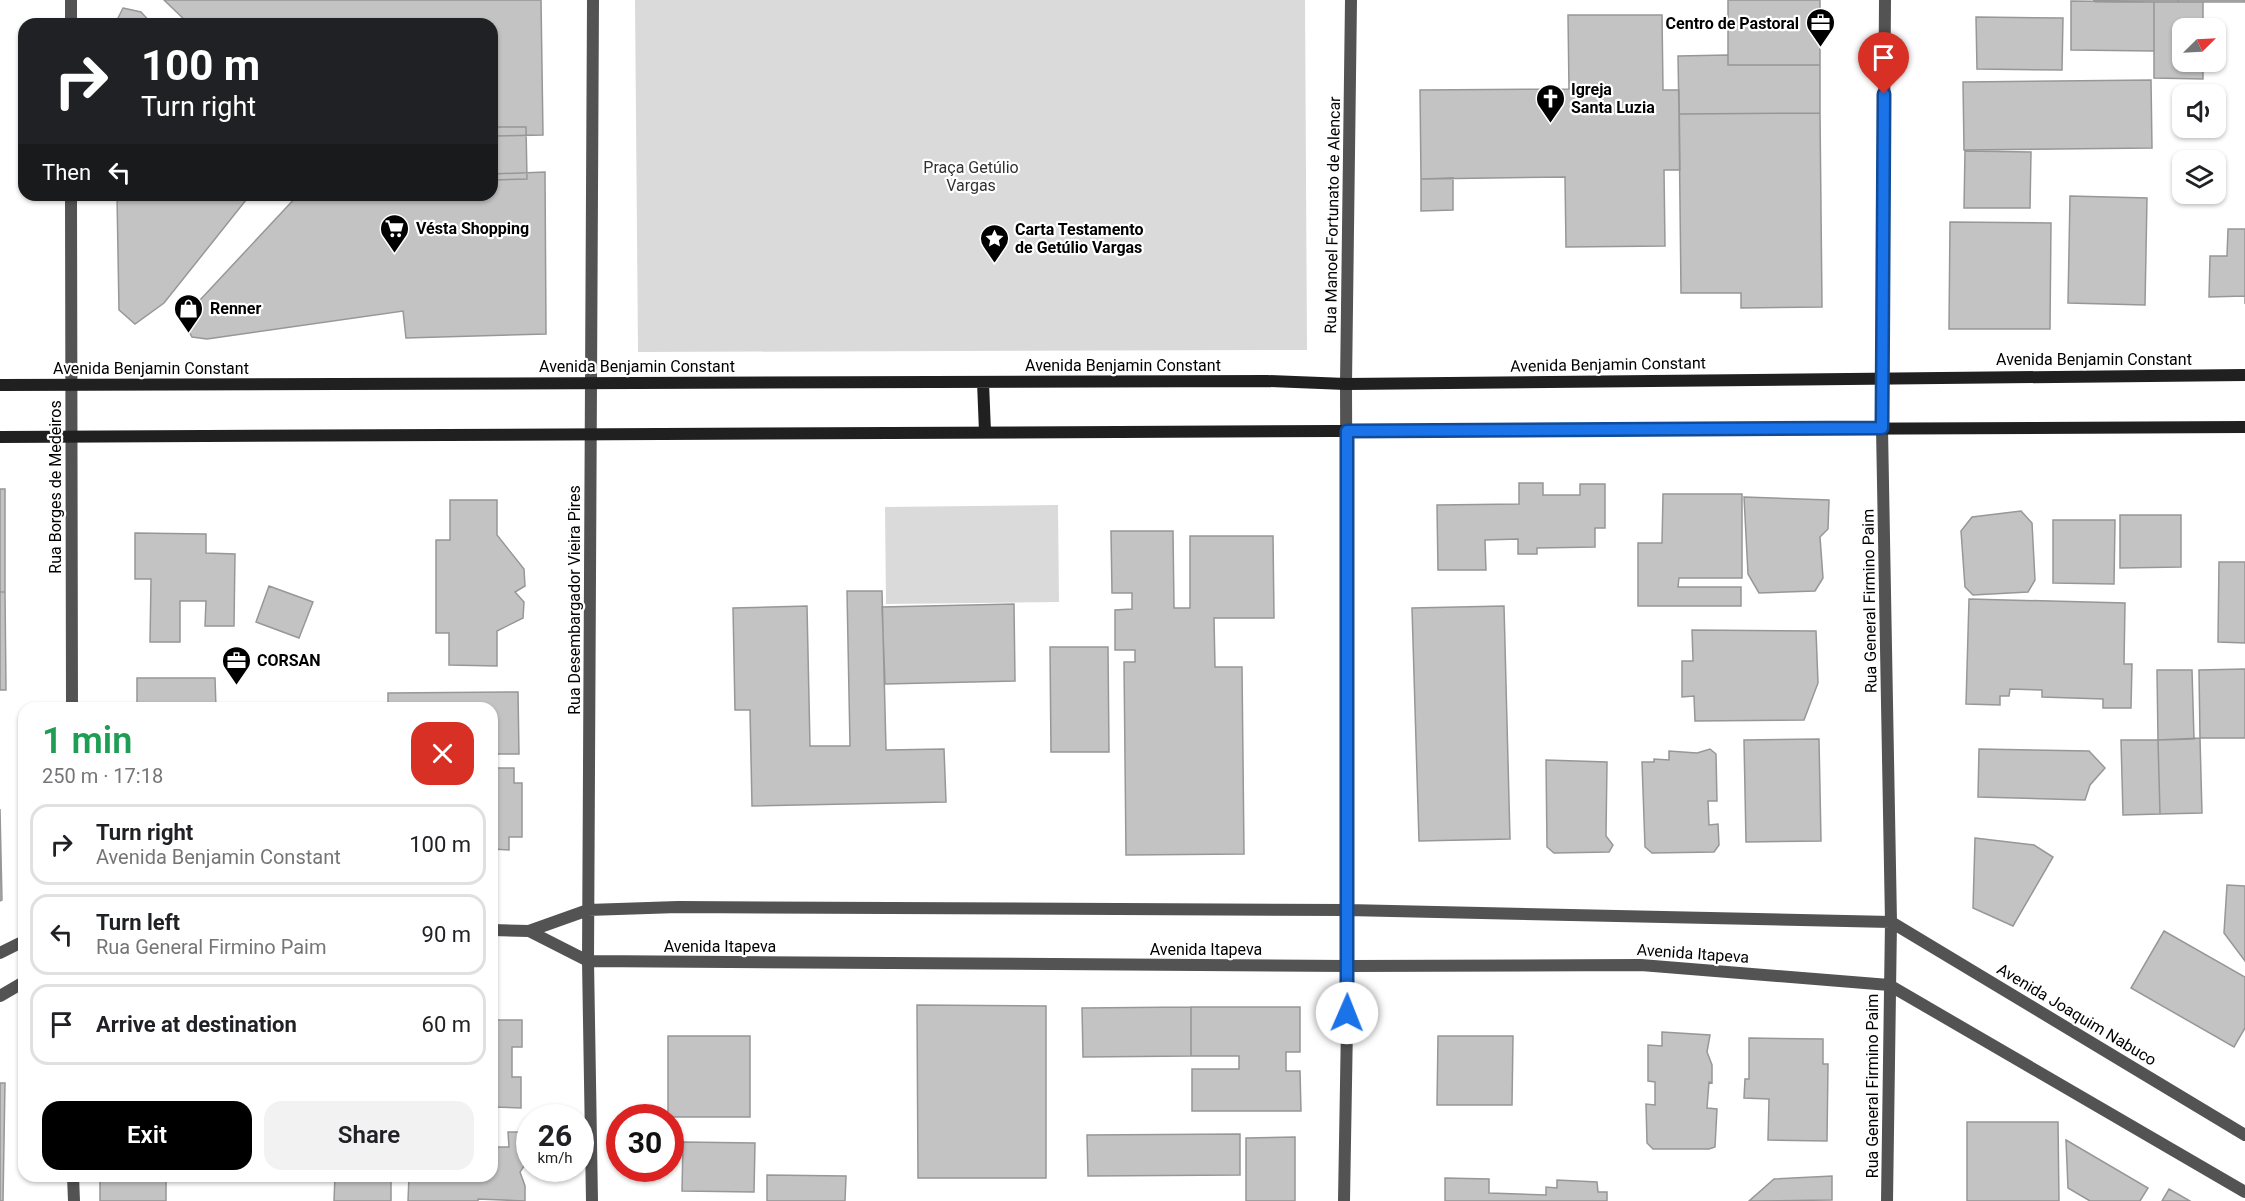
<!DOCTYPE html>
<meta charset="utf-8">
<style>
:root{--surface:#fff;--page:#f2f2f2;--text:#202124;--muted:#757577;--line:#e0e0e0;--accent:#000}
body{margin:0;font-family:Roboto,sans-serif;background:var(--page);color:var(--text);height:100vh;display:flex;flex-direction:column;font-size:22px;white-space:nowrap}
*{box-sizing:border-box;margin:0}
p{font-size:20px;color:var(--muted)}
.icon{flex:none;width:33px;height:33px;fill:none;stroke:currentColor;stroke-width:2;stroke-linecap:round;stroke-linejoin:round}
.map{position:relative;flex:1;overflow:hidden}
.side{position:absolute;left:18px;top:702px;width:480px;height:480px;display:flex;flex-direction:column;background:var(--surface);border-radius:18px;box-shadow:0 2px 4px #0004}
.side>*{flex:none}
.top-card{position:absolute;left:18px;top:18px;width:480px;height:183px;border-radius:18px;box-shadow:0 2px 4px #0004;background:#202124;color:#fff;overflow:hidden}
.needle{width:39px;rotate:66deg}
.buttons{position:absolute;left:2172px;top:18px;display:grid;gap:12px}
.buttons a{display:grid;place-items:center;width:54px;height:54px;border-radius:12px;background:var(--surface);box-shadow:0 2px 4px #0004;font-size:30px}
.speed{position:absolute;left:516px;top:1104px;display:flex;gap:12px;font-size:30px;font-weight:700;text-align:center}
.speed>*{display:grid;place-content:center;width:78px;height:78px;border-radius:50%;background:var(--surface);box-shadow:0 2px 4px #0004;line-height:1}
.speed small{font-size:15px;font-weight:400}
.speed .limit{border:9px solid #d22;background:#fff;color:#111}
.pin{position:absolute;display:grid;place-items:center;width:51px;height:51px;color:#fff;margin:-62px -26px;border-radius:50% 50% 50% 0;rotate:-45deg;box-shadow:0 0 6px #0007}
.pin .icon{rotate:45deg}
.me{position:absolute;width:66px;margin:-33px;rotate:1deg;stroke-linejoin:round;filter:drop-shadow(0 0 4px #0008)}
.turn{display:flex;align-items:center;gap:21px;height:126px;padding:0 24px;font-size:27px}
.turn .icon{width:78px;height:78px;stroke-width:2.5}
.turn b{display:block;font-size:42px;line-height:51px}
.then{display:flex;align-items:center;height:57px;padding:0 24px;background:#0003;gap:12px;font-size:22px}
.round{display:grid;place-items:center;flex:none;width:63px;height:63px;border-radius:18px;background:var(--page)}
.head{display:flex;align-items:center;justify-content:space-between;height:102px;padding:0 24px}
h1{font-size:36px;font-weight:600;line-height:45px;color:#1e9e55}
.button{display:flex;gap:12px;margin-top:auto;padding:12px 24px}
.button a{flex:1;height:69px;border-radius:18px;background:var(--accent);color:#fff;font-size:24px;font-weight:600;line-height:69px;text-align:center}
.button a+a{background:var(--page);color:var(--text)}
ul{padding:0;list-style:none}
li{display:flex;align-items:center;gap:18px;height:81px;margin:0 12px 9px;padding:0 12px;border:3px solid var(--line);border-radius:18px}
li div{flex:1}
li b{display:block;font-size:22px}
li em{font-style:normal}
.map>svg:first-child{display:block}
.green{fill:#dadada}
.building{fill:#c3c3c3;stroke:#979797;stroke-width:1.5}
.lines{fill:none;stroke-linecap:round;stroke-linejoin:round}
.street{stroke:#535353;stroke-width:12}
.secondary{stroke:#202020;stroke-width:12}
.route-casing{stroke:#114b97;stroke-width:15}
.route{stroke:#1a73e8;stroke-width:10}
.labels{text-anchor:middle;stroke-width:4.5;stroke-linejoin:round;paint-order:stroke}
.poi-label{font-size:16px;font-weight:bold;fill:#000;stroke:#fff;text-anchor:start}
.park-label{font-size:16px;fill:#313131;stroke:#fff}
.street-label{font-size:16px;fill:#000;stroke:#fff}
</style>
<div class="map">
<svg width="2245" height="1201" viewBox="0 0 2245 1201">
<rect width="100%" height="100%" fill="#fff"/>
<path class="green" d="M635,0H1305L1307,350L638,352Z
M1058,505L1059,602L886,604L885,507Z"/>
<path class="building" d="M164,0H541L543,135L492,136V24H189Z
M1728,0H1820V65H1728Z
M2094,0H2178V2H2095Z
M2178,0H2245V2H2178Z
M2071,1L2154,2V51L2071,50Z
M2154,2H2203V28H2182V62H2203V79L2154,78Z
M123,8L141,12L152,24H115Z
M1568,15H1662L1663,90H1679L1680,170H1664L1665,246L1566,247L1565,177L1421,179L1420,90L1569,89Z
M1976,17L2063,18L2062,70L1977,69Z
M1728,55V65H1820V113L1679,114L1678,56Z
M2151,80L2152,148L1964,150L1963,82Z
M1820,113L1822,307L1741,308V293H1681L1679,114Z
M492,127H526L527,179L492,180Z
M1965,151L2031,152L2030,208H1964Z
M545,172L546,334L406,338L403,311L207,339L192,337L187,328L186,315L298,195H492V174Z
M1453,178V210L1421,211V179Z
M117,195H250L164,303L135,324L119,310Z
M2070,196L2147,198L2145,305L2068,303Z
M1950,222L2051,223L2050,329H1949Z
M2228,229H2245V304V296L2209,297L2210,256H2227Z
M1519,483H1543V495H1580V484H1605V528H1595V547L1537,548V554H1518V539L1485,540L1486,570H1438L1437,505L1519,504Z
M0,489H5V592H0Z
M1663,494H1742V578H1679L1678,587H1741V606H1638V543H1662Z
M1744,497L1829,500L1828,529L1820,537L1823,578L1815,591L1759,593L1748,574Z
M450,500H497V535L524,569L525,586L515,592L524,602L523,618L497,631V666L449,665V633H436V540H450Z
M2021,511L2032,523L2035,580L2028,592L1973,595L1965,587L1961,531L1972,517Z
M2120,515H2181V567L2120,568Z
M2053,520H2115L2114,584L2053,583Z
M1111,531H1173L1174,608H1190V536H1273L1274,618H1214L1215,667H1242L1244,854L1126,855L1124,662H1135V650H1115V610L1132,609V593H1112Z
M135,533L206,534V553L235,554L234,626H205L206,601H180V642H150L151,579H135Z
M2219,562H2245V643L2218,642Z
M269,586L313,602L299,638L256,622Z
M847,591H882L886,750L944,749L946,802L752,806L750,710H735L733,608L807,606L810,746H850Z
M0,592H5L6,690H0Z
M1969,599L2125,603L2124,664H2132L2131,708H2103V699L2042,697V690L2010,689L2009,696H2000V705L1966,704Z
M1014,604L1015,681L885,684L882,607Z
M1504,606L1510,839L1419,841L1412,608Z
M1692,630L1816,631L1818,683L1804,720L1695,721L1694,696L1682,697V661H1693Z
M1050,647H1108L1109,752H1051Z
M2245,669V738H2200L2199,670Z
M2157,670H2192L2194,739L2158,740Z
M137,678H215L216,708H137Z
M518,692L519,754H492V708H388V693Z
M2200,738L2202,813L2160,814L2158,740Z
M1819,739L1821,841L1746,842L1744,740Z
M2121,740H2158L2160,814L2123,815Z
M1710,749L1716,754L1717,801H1708L1709,825L1718,824L1719,845L1714,852L1652,853L1645,847L1642,762H1654V759L1669,760V751L1697,753Z
M1979,749L2089,751L2105,768L2090,785L2085,800L1978,797Z
M1546,760L1607,762L1606,836L1613,845L1609,852L1554,853L1547,847Z
M492,768H514V783H522V837H509V850L492,849Z
M0,809L2,900L0,901Z
M1975,838L2034,845L2053,857L2013,926L1973,908Z
M2227,885L2245,886V961L2224,933Z
M2164,931L2245,977V1028L2234,1047L2131,988Z
M917,1005L1046,1006V1178H918Z
M1191,1007H1300V1052H1286V1071H1300L1301,1111H1192V1069H1239V1056H1191Z
M1191,1007V1056L1083,1057L1082,1008Z
M492,1020H522V1047H512V1077H521V1108L492,1107Z
M1662,1032L1710,1035L1707,1052L1712,1065V1083L1709,1082L1707,1108L1717,1109L1715,1147L1709,1149H1653L1647,1143L1646,1104L1655,1105V1082L1648,1081V1045L1662,1046Z
M668,1036H750V1117H668Z
M1438,1036H1513L1512,1105H1437Z
M1749,1038L1823,1039V1064H1828L1827,1141L1768,1140L1769,1099L1744,1098L1745,1079H1749Z
M0,1083H5L3,1201H0Z
M1967,1122H2058L2059,1201H1967Z
M508,1132H526V1163L520,1172L525,1186V1201L478,1199V1201H408L409,1176H492V1147H509Z
M1240,1134V1175L1088,1176L1087,1135Z
M1295,1137V1201H1246V1138Z
M2066,1140L2148,1188L2140,1201H2090L2068,1188Z
M683,1142L755,1143L754,1192L682,1191Z
M767,1175L846,1176L845,1201H767Z
M100,1176H166V1201H100Z
M335,1176H391V1201H334Z
M1832,1176V1200L1749,1201L1774,1179Z
M1445,1178L1489,1179V1193L1546,1195V1187L1557,1188V1180L1597,1182L1598,1192H1607V1201H1445Z
M2169,1189L2190,1201H2162Z"/>
<g class="lines">
<path class="street" d="M71,0V24
M1885,0L1882,428L1891,922L1887,1201
M71,195L72,708
M492,930L529,931L588,910L678,907L1347,910L1891,922L2245,1135
M529,931L588,961L1348,966L1641,965L1889,985L2245,1192
M0,953L24,941
M0,996L24,982
M73,1176L74,1201
M592,1201L588,961L593,0
M1344,1201L1348,966L1346,384L1351,0"/>
<path class="secondary" d="M983,382L985,432
M0,385L1267,381L1346,384L2245,375
M0,437L2245,427"/>
</g>
<g class="lines">
<defs>
<path id="route" d="M1347,1013V431L1882,428L1884,94"/>
</defs>
<use href="#route" class="route-casing"/>
<use href="#route" class="route"/>
</g>
<defs>
<symbol id="office-pin" viewBox="-11 -11 22 30"><path d="M0 17L-7.5 6A9.5 9.5 0 1 1 7.5 6Z" fill="#000" stroke="#fff"/><path d="M-6-3h4V-5.5h4V-3h4V5H-6ZM-1-4.5V-3h2v-1.5ZM-6 0V1H6V0Z" fill="#fff"/></symbol>
<symbol id="church-pin" viewBox="-11 -11 22 30"><path d="M0 17L-7.5 6A9.5 9.5 0 1 1 7.5 6Z" fill="#000" stroke="#fff"/><path d="M-1.2-6h2.4v3.5h3.3v2.4h-3.3V6h-2.4V-.1h-3.3v-2.4h3.3Z" fill="#fff"/></symbol>
<symbol id="supermarket-pin" viewBox="-11 -11 22 30"><path d="M0 17L-7.5 6A9.5 9.5 0 1 1 7.5 6Z" fill="#000" stroke="#fff"/><path d="M-6-5.5h2.5l.6 2H6L4.5 2H-2.5L-4.4-4H-6ZM-1.5 3.2a1.3 1.3 0 1 0 .1 0ZM3 3.2a1.3 1.3 0 1 0 .1 0Z" fill="#fff"/></symbol>
<symbol id="sight-pin" viewBox="-11 -11 22 30"><path d="M0 17L-7.5 6A9.5 9.5 0 1 1 7.5 6Z" fill="#000" stroke="#fff"/><path d="M0-6L1.8-2.2L6-1.7L2.9 1.2L3.7 5.4L0 3.3L-3.7 5.4L-2.9 1.2L-6-1.7L-1.8-2.2Z" fill="#fff"/></symbol>
<symbol id="shop-pin" viewBox="-11 -11 22 30"><path d="M0 17L-7.5 6A9.5 9.5 0 1 1 7.5 6Z" fill="#000" stroke="#fff"/><path d="M-5-2.5h2.3a2.7 3.5 0 0 1 5.4 0H5L5.5 6h-11ZM-1.5-2.5h3a1.5 2.3 0 0 0-3 0Z" fill="#fff"/></symbol>
</defs>
<g fill-rule="evenodd">
<use href="#office-pin" x="1804" y="6" width="33" height="45"/>
<use href="#church-pin" x="1534" y="82" width="33" height="45"/>
<use href="#supermarket-pin" x="378" y="212" width="33" height="45"/>
<use href="#sight-pin" x="978" y="222" width="33" height="45"/>
<use href="#shop-pin" x="172" y="292" width="33" height="45"/>
<use href="#office-pin" x="220" y="644" width="33" height="45"/>
</g>
<g class="labels">
<g class="poi-label">
<text x="1799" y="29" text-anchor="end">Centro de Pastoral</text>
<text x="1571" y="95">Igreja<tspan x="1571" dy="18">Santa Luzia</tspan></text>
<text x="416" y="234">Vésta Shopping</text>
<text x="1015" y="235">Carta Testamento<tspan x="1015" dy="18">de Getúlio Vargas</tspan></text>
<text x="210" y="314">Renner</text>
<text x="257" y="666">CORSAN</text>
</g>
<g class="park-label">
<text x="971" y="173">Praça Getúlio<tspan x="971" dy="18">Vargas</tspan></text>
</g>
<g class="street-label">
<text transform="translate(1332 215) rotate(-89)" y="6">Rua Manoel Fortunato de Alencar</text>
<text x="2094" y="365">Avenida Benjamin Constant</text>
<text transform="translate(1608 364) rotate(-1)" y="6">Avenida Benjamin Constant</text>
<text x="1123" y="371">Avenida Benjamin Constant</text>
<text x="637" y="372">Avenida Benjamin Constant</text>
<text x="151" y="374">Avenida Benjamin Constant</text>
<text transform="translate(55 487) rotate(-90)" y="6">Rua Borges de Medeiros</text>
<text transform="translate(574 600) rotate(-90)" y="6">Rua Desembargador Vieira Pires</text>
<text transform="translate(1869 601) rotate(-91)" y="6">Rua General Firmino Paim</text>
<text x="720" y="952">Avenida Itapeva</text>
<text x="1206" y="955">Avenida Itapeva</text>
<text transform="translate(1693 953) rotate(4)" y="6">Avenida Itapeva</text>
<text transform="translate(2077 1014) rotate(31)" y="6">Avenida Joaquim Nabuco</text>
<text transform="translate(1872 1086) rotate(-90)" y="6">Rua General Firmino Paim</text>
</g>
</g>
</svg>
<div class="buttons">
<a><svg class="needle" viewBox="-14 -14 28 28"><path d="M0-13l5 13h-10z" fill="#e53935"/><path d="M0 13l5-13h-10z" fill="#757577"/></svg></a>
<a><svg class="icon" aria-label="sound" viewBox="0 0 24 24"><path d="M4 9h4l5-4v14l-5-4H4zM17 9q2 3 0 6"/></svg></a>
<a><svg class="icon" aria-label="layers" viewBox="0 0 24 24"><path d="M12 4l9 5-9 5-9-5zM3 14l9 5 9-5"/></svg></a>
</div>
<div class="speed"><div>26<small>km/h</small></div><div class="limit">30</div></div>
<div class="pin" style="left:1884px;top:94px;background:#d93025"><svg class="icon" aria-label="arrive" viewBox="0 0 24 24"><path d="M6 21V4h12l-3 4 3 4H6"/></svg></div>
<svg class="me" style="left:1347px;top:1013px" viewBox="-20 -20 40 40"><circle r="19" fill="#fff"/><path d="M0-13L10 11 0 6-10 11z" fill="#1a73e8"/></svg>
<div class="top-card">
<div class="turn"><svg class="icon" aria-label="right" viewBox="0 0 24 24"><path d="M7 20v-9h11M14 6l5 5-5 5"/></svg><div><b>100 m</b>Turn right</div></div>
<div class="then">Then<svg class="icon" aria-label="left" viewBox="0 0 24 24"><path d="M17 20v-9H6M10 6l-5 5 5 5"/></svg></div>
</div>
<section class="side">
<div class="head"><div><h1>1 min</h1><p>250 m · 17:18</p></div><a class="round" style="background:#d93025;color:#fff"><svg class="icon" aria-label="close" viewBox="0 0 24 24"><path d="M6 6l12 12M18 6L6 18"/></svg></a></div>
<ul>
<li><svg class="icon" aria-label="right" viewBox="0 0 24 24"><path d="M7 20v-9h11M14 6l5 5-5 5"/></svg><div><b>Turn right</b><p>Avenida Benjamin Constant</p></div><em>100 m</em></li>
<li><svg class="icon" aria-label="left" viewBox="0 0 24 24"><path d="M17 20v-9H6M10 6l-5 5 5 5"/></svg><div><b>Turn left</b><p>Rua General Firmino Paim</p></div><em>90 m</em></li>
<li><svg class="icon" aria-label="arrive" viewBox="0 0 24 24"><path d="M6 21V4h12l-3 4 3 4H6"/></svg><div><b>Arrive at destination</b></div><em>60 m</em></li>
</ul>
<div class="button"><a>Exit</a><a>Share</a></div>
</section>
</div>
